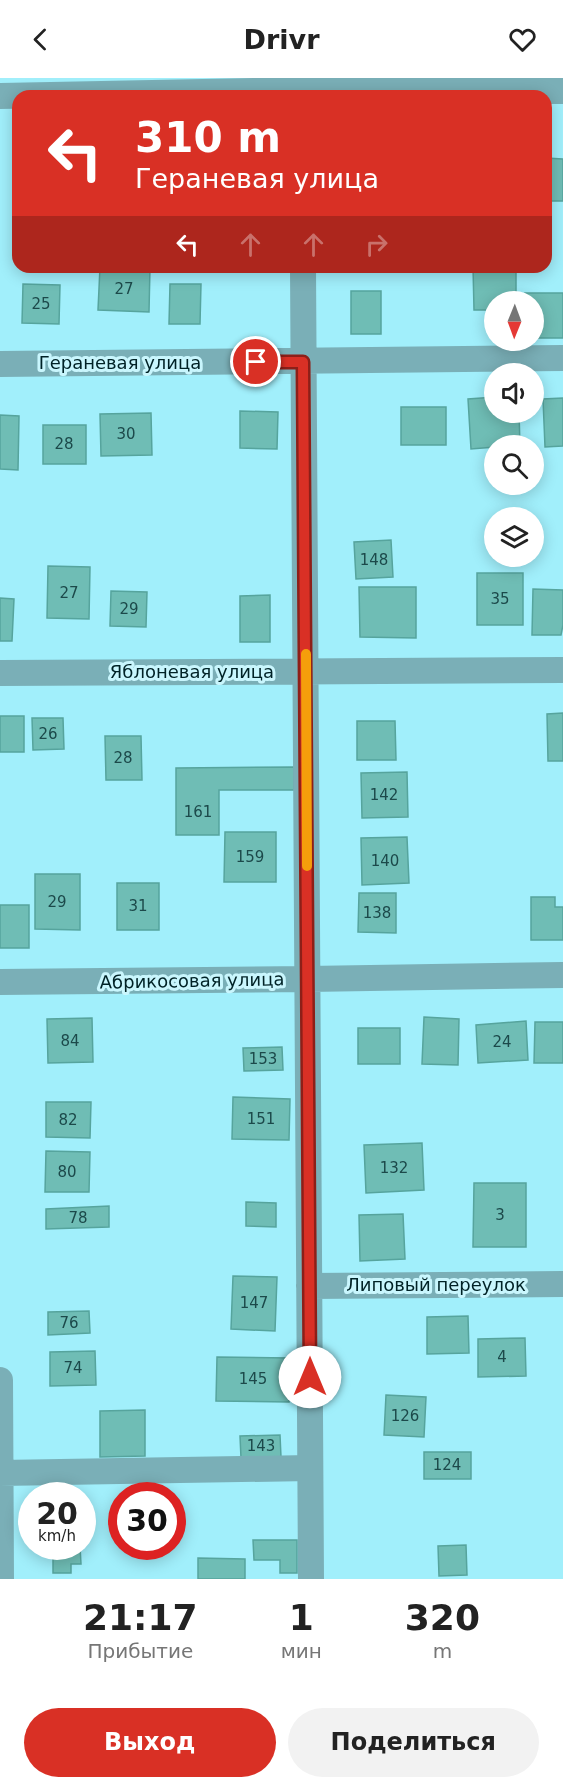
<!DOCTYPE html>
<html lang="ru">
<meta charset="utf-8">
<style>
:root{--surface:#fff;--page:#f2f2f2;--text:#222;--muted:#767676;--accent:#d93025}
body{margin:0;font-family:"DejaVu Sans",sans-serif;background:var(--page);color:var(--text);height:100vh;display:flex;flex-direction:column;font-size:22px;white-space:nowrap}
*{box-sizing:border-box;margin:0}
p{font-size:20px;color:var(--muted)}
.icon{flex:none;width:33px;height:33px;fill:none;stroke:currentColor;stroke-width:2;stroke-linecap:round;stroke-linejoin:round}
.map{position:relative;height:1501px;overflow:hidden}
.panel{display:flex;flex-direction:column;background:var(--surface);flex:1}
.panel>*{flex:none}
.hud{position:absolute;left:12px;top:12px;width:540px;height:183px;border-radius:18px;box-shadow:0 3px 15px #0003;background:#d93025;color:#fff;overflow:hidden}
.needle{width:39px;rotate:181deg}
.buttons{position:absolute;left:484px;top:213px;display:grid;gap:12px}
.buttons a{display:grid;place-items:center;width:60px;height:60px;border-radius:50%;background:var(--surface);box-shadow:0 3px 15px #0003;font-size:30px}
.speed{position:absolute;left:18px;top:1404px;display:flex;gap:12px;font-size:30px;font-weight:700;text-align:center}
.speed>*{display:grid;place-content:center;width:78px;height:78px;border-radius:50%;background:var(--surface);box-shadow:0 3px 15px #0003;line-height:1}
.speed small{font-size:15px;font-weight:400}
.speed .limit{border:9px solid #d22;background:#fff;color:#111}
.pin{position:absolute;display:grid;place-items:center;width:51px;height:51px;color:#fff;margin:-26px;border:3px solid #fff;border-radius:50%;box-shadow:0 2px 6px #0007}
.me{position:absolute;width:66px;margin:-33px;rotate:0deg;stroke-linejoin:round;filter:drop-shadow(0 0 4px #0008)}
.turn{display:flex;align-items:center;gap:21px;height:126px;padding:0 24px;font-size:27px}
.turn .icon{width:78px;height:78px;stroke-width:2.5}
.turn b{display:block;font-size:42px;line-height:51px}
.lanes{display:flex;align-items:center;height:57px;padding:0 24px;background:#0003;justify-content:center;gap:30px;direction:ltr}
.lanes .off{opacity:.35}
.eta{display:flex;justify-content:space-evenly;align-items:center;height:102px;text-align:center}
.eta b{font-size:36px;font-weight:800;line-height:42px}
.button{display:flex;gap:12px;margin-top:auto;padding:12px 24px}
.button a{flex:1;height:69px;border-radius:36px;background:var(--accent);color:#fff;font-size:24px;font-weight:800;line-height:69px;text-align:center}
.button a+a{background:var(--page);color:var(--text)}
header{display:flex;justify-content:space-between;align-items:center;height:78px;padding:0 24px;background:var(--surface);font-size:27px;font-weight:800}
.map>svg:first-child{display:block}
.building{fill:#6fbdb5;stroke:#56a49d;stroke-width:1.5}
.lines{fill:none;stroke-linecap:round;stroke-linejoin:round}
.minor{stroke:#7aafb7;stroke-width:26}
.route-casing{stroke:#8d1f18;stroke-width:15}
.route{stroke:#d93025;stroke-width:10}
.slow{stroke:#f59e0b;stroke-width:10}
.labels{text-anchor:middle;stroke-width:6;stroke-linejoin:round;paint-order:stroke}
.number-label{font-size:15px;fill:#1c494a}
.street-label{font-size:18px;fill:#002226;stroke:#c9f6fd}
</style>
<header><svg class="icon" aria-label="back" viewBox="0 0 24 24"><path d="M15 5l-7 7 7 7"/></svg>Drivr<svg class="icon" aria-label="heart" viewBox="0 0 24 24"><path d="M12 20l-8-8c-3-5 5-10 8-4 3-6 11-1 8 4z"/></svg></header>
<div class="map">
<svg width="563" height="1501" viewBox="0 0 563 1501">
<rect width="100%" height="100%" fill="#a1effb"/>
<path class="building" d="M546,80L563,81V123H546Z
M100,189H150L149,234L98,232Z
M473,189H516V224H495V232H474Z
M23,206L60,207L59,246L22,245Z
M170,206H201L200,246H169Z
M351,213H381V256H351Z
M525,215H563V260H534V224H525Z
M495,319V334H519L520,368H495V369L471,371L468,321Z
M563,320V368L545,369L543,321Z
M401,329H446V367H401Z
M240,333L278,334L277,371L240,370Z
M151,335L152,377L101,378L100,336Z
M0,337L19,338L18,392L0,391Z
M43,347H86V386H43Z
M391,462L393,499L356,501L354,464Z
M48,488L90,489L89,541L47,540Z
M477,495H523V547H477Z
M359,509H416V560L360,559Z
M533,511L563,512V547L561,557H532Z
M111,513L147,514L146,549L110,548Z
M270,517V564H240V518Z
M0,520L14,521L12,563H0Z
M563,635V683H548L547,636Z
M0,638H24V674H0Z
M32,640H63L64,671L33,672Z
M357,643H395L396,682H357Z
M105,658H141L142,702H106Z
M294,689V712H219V757H176V690Z
M407,694L408,739L362,740L361,695Z
M225,754H276V804H224Z
M407,759L409,805L362,807L361,760Z
M35,796H80V852L35,851Z
M117,805H159V852H117Z
M359,815H396V855L358,854Z
M531,819H555V829H563V862H531Z
M0,827H29V870H0Z
M424,939L459,941L458,987L422,986Z
M92,940L93,984L48,985L47,941Z
M526,943L528,982L478,985L476,947Z
M535,944H563V985H534Z
M358,950H400V986H358Z
M282,969L283,992L244,993L243,970Z
M233,1019L290,1021L289,1062L232,1061Z
M46,1024H91L90,1060L46,1059Z
M422,1065L424,1112L366,1115L364,1067Z
M46,1073L90,1074L89,1114H45Z
M474,1105H526V1169H473Z
M246,1124L276,1125V1149L246,1148Z
M109,1128V1149L46,1151V1131Z
M403,1136L405,1181L360,1183L359,1137Z
M233,1198L277,1199L275,1253L231,1251Z
M89,1233L90,1255L48,1257V1234Z
M468,1238L469,1275L427,1276V1239Z
M525,1260L526,1298L478,1299V1261Z
M95,1273L96,1307L50,1308V1274Z
M217,1279L289,1280V1324L216,1323Z
M386,1317L426,1319L424,1359L384,1357Z
M145,1332V1378L100,1379V1333Z
M280,1357L281,1379L241,1380L240,1358Z
M424,1374H471V1401H424Z
M253,1462H297V1495H280V1482H254Z
M466,1467L467,1497L439,1498L438,1468Z
M53,1468H80L81,1486H71V1495H53Z
M198,1480L245,1481V1501H198Z"/>
<g class="lines">
<path class="minor" d="M0,18L304,12L563,13
M303,189L311,1501
M0,286L563,280
M0,595L563,592
M0,904L308,901L563,897
M309,1208L563,1206
M0,1302L1,1501
M0,1395L310,1390"/>
</g>
<g class="lines">
<defs>
<path id="route" d="M256,284H303L310,1299"/>
</defs>
<use href="#route" class="route-casing"/>
<use href="#route" class="route"/>
<path class="slow" d="M306,576L307,788"/>
</g>
<g class="labels">
<g class="number-label">
<text x="124" y="216">27</text>
<text x="41" y="231">25</text>
<text x="126" y="361">30</text>
<text x="64" y="371">28</text>
<text x="374" y="487">148</text>
<text x="69" y="520">27</text>
<text x="500" y="526">35</text>
<text x="129" y="536">29</text>
<text x="48" y="661">26</text>
<text x="123" y="685">28</text>
<text x="384" y="722">142</text>
<text x="198" y="739">161</text>
<text x="250" y="784">159</text>
<text x="385" y="788">140</text>
<text x="57" y="829">29</text>
<text x="138" y="833">31</text>
<text x="377" y="840">138</text>
<text x="70" y="968">84</text>
<text x="502" y="969">24</text>
<text x="263" y="986">153</text>
<text x="261" y="1046">151</text>
<text x="68" y="1047">82</text>
<text x="394" y="1095">132</text>
<text x="67" y="1099">80</text>
<text x="500" y="1142">3</text>
<text x="78" y="1145">78</text>
<text x="254" y="1230">147</text>
<text x="69" y="1250">76</text>
<text x="502" y="1284">4</text>
<text x="73" y="1295">74</text>
<text x="253" y="1306">145</text>
<text x="405" y="1343">126</text>
<text x="261" y="1373">143</text>
<text x="447" y="1392">124</text>
</g>
<g class="street-label">
<text x="120" y="291">Гераневая улица</text>
<text x="192" y="600">Яблоневая улица</text>
<text transform="translate(192 903) rotate(-1)" y="6">Абрикосовая улица</text>
<text x="436" y="1213">Липовый переулок</text>
</g>
</g>
</svg>
<div class="buttons">
<a><svg class="needle" viewBox="-14 -14 28 28"><path d="M0-13l5 13h-10z" fill="#e53935"/><path d="M0 13l5-13h-10z" fill="#767676"/></svg></a>
<a><svg class="icon" aria-label="sound" viewBox="0 0 24 24"><path d="M4 9h4l5-4v14l-5-4H4zM17 9q2 3 0 6"/></svg></a>
<a><svg class="icon" aria-label="search" viewBox="0 0 24 24"><circle cx="10" cy="10" r="6"/><path d="M15 15l6 6"/></svg></a>
<a><svg class="icon" aria-label="layers" viewBox="0 0 24 24"><path d="M12 4l9 5-9 5-9-5zM3 14l9 5 9-5"/></svg></a>
</div>
<div class="speed"><div>20<small>km/h</small></div><div class="limit">30</div></div>
<div class="pin" style="left:256px;top:284px;background:#d93025"><svg class="icon" aria-label="arrive" viewBox="0 0 24 24"><path d="M6 21V4h12l-3 4 3 4H6"/></svg></div>
<svg class="me" style="left:310px;top:1299px" viewBox="-20 -20 40 40"><circle r="19" fill="#fff"/><path d="M0-13L10 11 0 6-10 11z" fill="#d93025"/></svg>
<div class="hud">
<div class="turn"><svg class="icon" aria-label="left" viewBox="0 0 24 24"><path d="M17 20v-9H6M10 6l-5 5 5 5"/></svg><div><b>310 m</b>Гераневая улица</div></div>
<div class="lanes"><svg class="icon" aria-label="left" viewBox="0 0 24 24"><path d="M17 20v-9H6M10 6l-5 5 5 5"/></svg><svg class="icon off" aria-label="ahead" viewBox="0 0 24 24"><path d="M12 20V5M6 11l6-6 6 6"/></svg><svg class="icon off" aria-label="ahead" viewBox="0 0 24 24"><path d="M12 20V5M6 11l6-6 6 6"/></svg><svg class="icon off" aria-label="right" viewBox="0 0 24 24"><path d="M7 20v-9h11M14 6l5 5-5 5"/></svg></div>
</div>
</div>
<section class="panel">
<div class="eta">
<div><b>21:17</b><p>Прибытие</p></div>
<div><b>1</b><p>мин</p></div>
<div><b>320</b><p>m</p></div>
</div>
<div class="button"><a>Выход</a><a>Поделиться</a></div>
</section>
